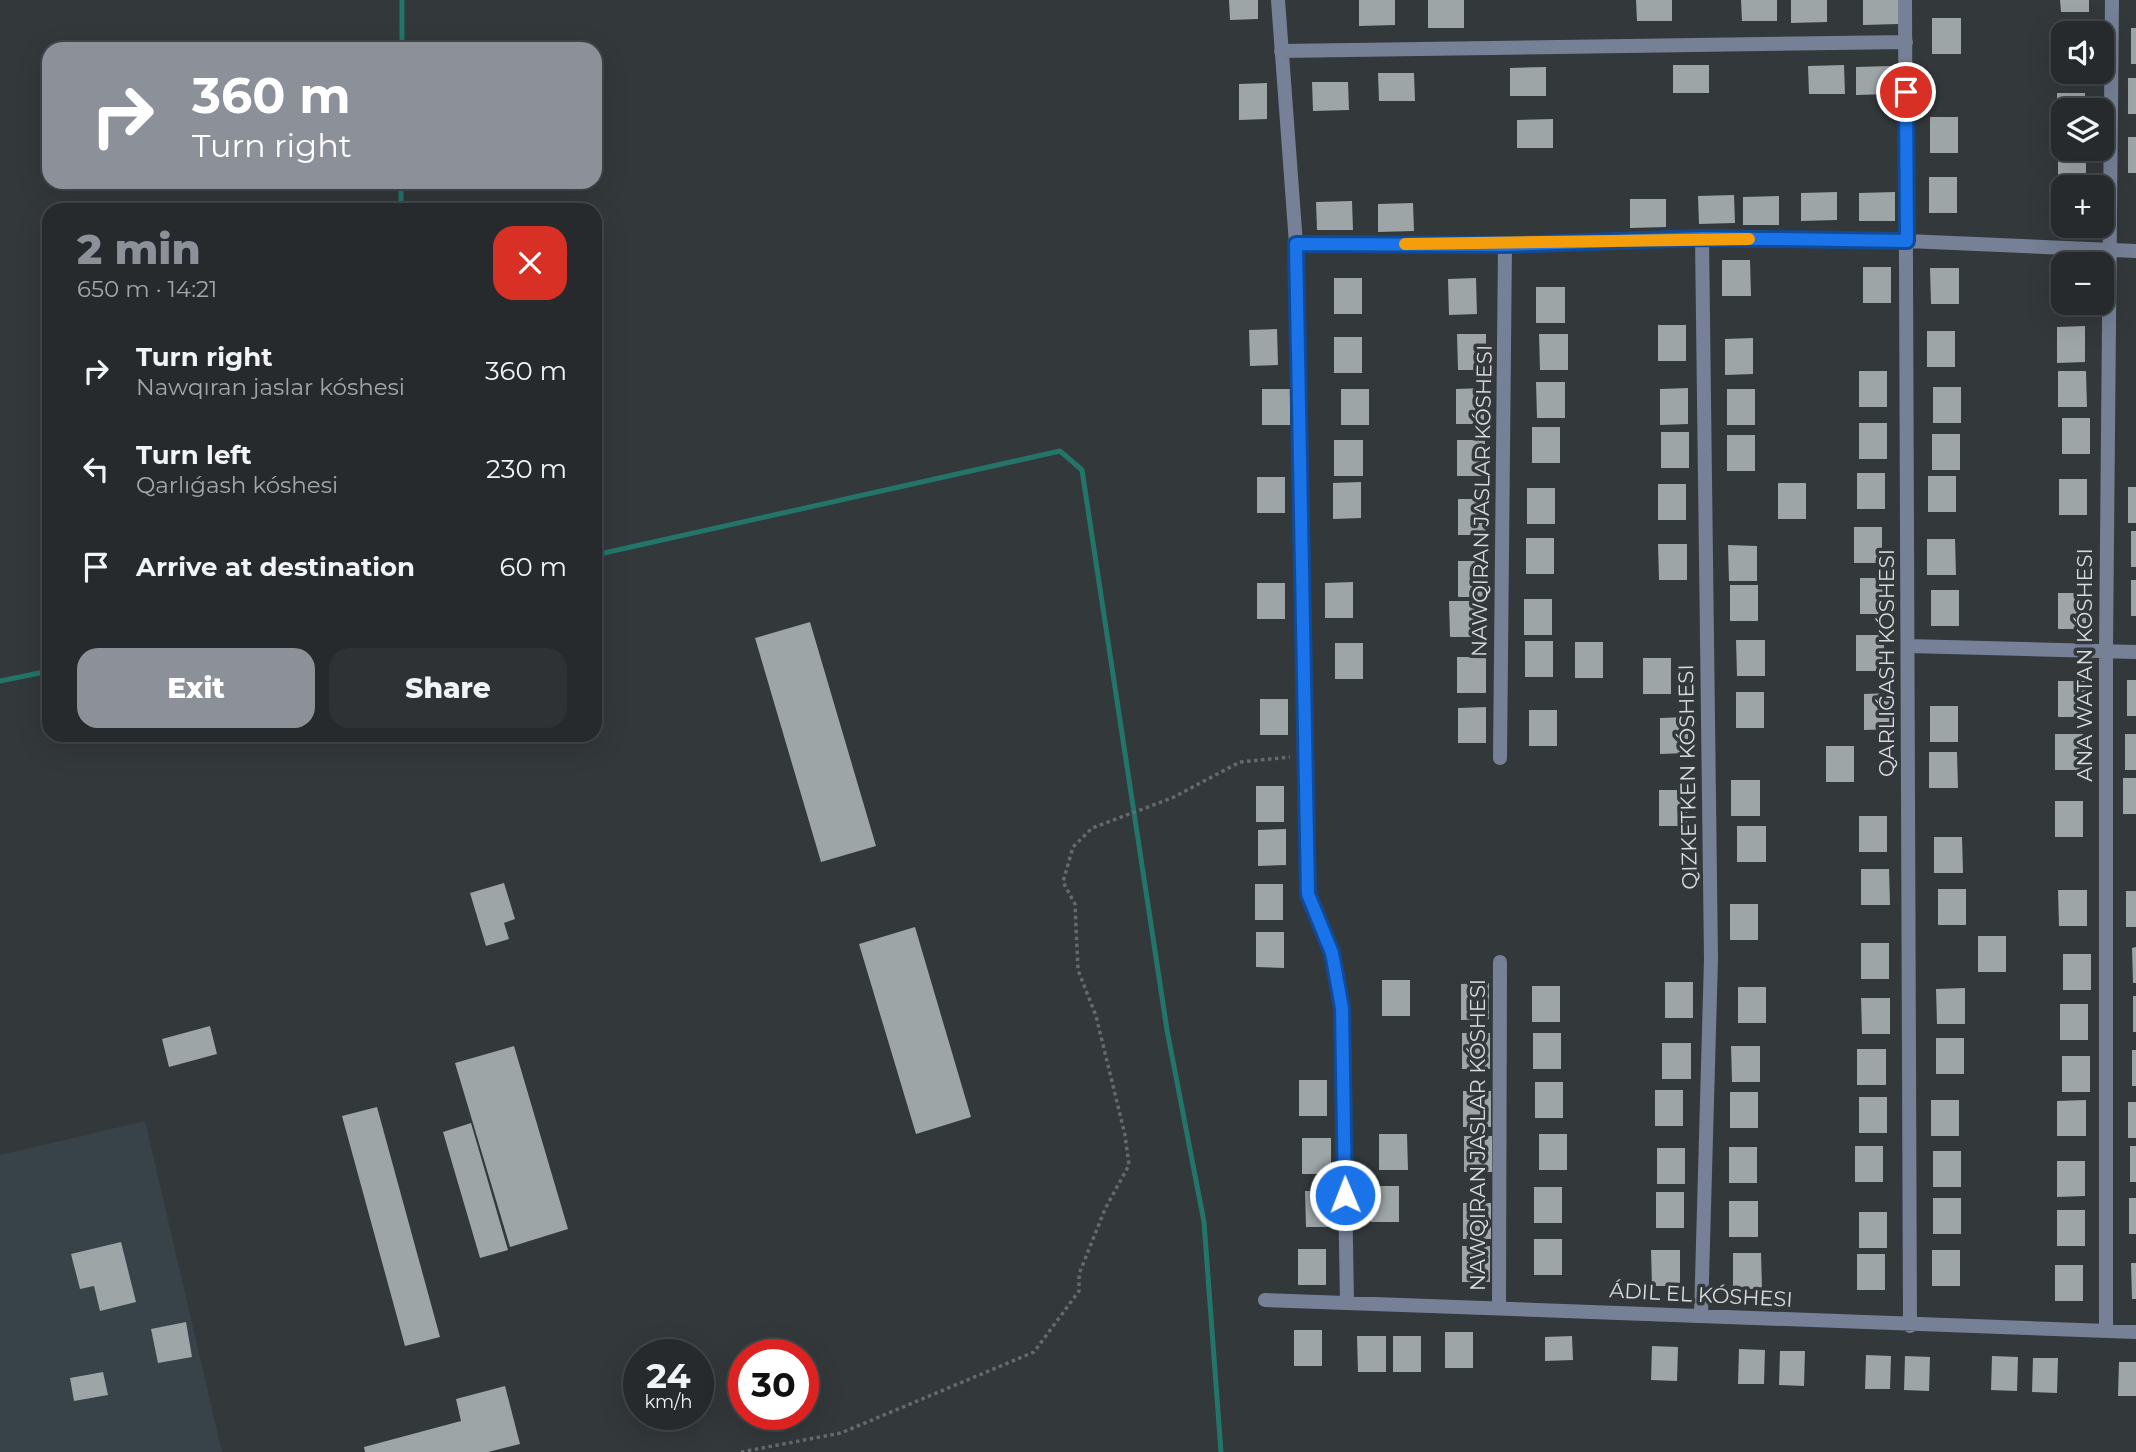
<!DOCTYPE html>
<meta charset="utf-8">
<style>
:root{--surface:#262a2c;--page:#2e3234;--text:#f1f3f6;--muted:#a4a7a9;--line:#424648;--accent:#8c9099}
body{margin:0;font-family:Montserrat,sans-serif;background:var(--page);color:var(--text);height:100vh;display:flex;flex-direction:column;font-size:26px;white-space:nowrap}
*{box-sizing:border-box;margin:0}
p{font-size:23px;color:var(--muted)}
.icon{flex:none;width:38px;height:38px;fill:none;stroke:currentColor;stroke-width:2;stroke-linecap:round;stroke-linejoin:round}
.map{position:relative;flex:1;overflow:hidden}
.drawer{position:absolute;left:42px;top:203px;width:560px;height:539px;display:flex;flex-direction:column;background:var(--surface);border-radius:21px;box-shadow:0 7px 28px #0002,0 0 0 2px var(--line)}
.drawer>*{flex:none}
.banner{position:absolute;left:42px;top:42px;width:560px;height:147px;border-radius:21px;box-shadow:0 7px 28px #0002,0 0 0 2px var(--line);background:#8c9099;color:#fff;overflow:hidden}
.tools{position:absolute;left:2051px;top:21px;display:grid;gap:14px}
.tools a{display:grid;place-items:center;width:63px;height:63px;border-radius:14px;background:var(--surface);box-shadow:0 7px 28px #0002,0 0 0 2px var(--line);font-size:35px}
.speed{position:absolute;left:623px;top:1339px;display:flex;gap:14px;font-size:35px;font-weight:700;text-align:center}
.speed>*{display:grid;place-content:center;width:91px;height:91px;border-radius:50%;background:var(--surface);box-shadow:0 7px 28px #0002,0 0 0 2px var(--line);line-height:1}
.speed small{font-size:18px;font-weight:400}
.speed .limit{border:10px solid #d22;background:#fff;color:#111}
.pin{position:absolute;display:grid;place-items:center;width:60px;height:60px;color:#fff;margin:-30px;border:4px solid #fff;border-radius:50%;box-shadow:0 2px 7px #0007}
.me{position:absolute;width:77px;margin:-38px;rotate:359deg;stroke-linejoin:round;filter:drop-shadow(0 0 5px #0008)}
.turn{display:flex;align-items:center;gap:24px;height:147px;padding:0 35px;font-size:32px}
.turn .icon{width:91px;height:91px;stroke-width:2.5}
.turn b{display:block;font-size:49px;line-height:60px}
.round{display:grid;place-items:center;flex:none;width:74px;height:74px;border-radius:21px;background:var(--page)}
.head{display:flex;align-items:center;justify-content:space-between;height:119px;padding:0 35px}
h1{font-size:42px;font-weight:800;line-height:52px;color:var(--accent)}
.primary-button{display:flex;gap:14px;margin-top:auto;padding:14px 35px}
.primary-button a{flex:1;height:80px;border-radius:21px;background:var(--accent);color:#fff;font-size:28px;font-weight:800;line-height:80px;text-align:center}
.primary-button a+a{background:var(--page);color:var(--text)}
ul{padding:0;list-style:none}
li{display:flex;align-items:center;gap:21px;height:98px;padding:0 35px}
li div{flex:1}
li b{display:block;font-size:26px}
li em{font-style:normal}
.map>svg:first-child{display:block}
.built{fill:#384249}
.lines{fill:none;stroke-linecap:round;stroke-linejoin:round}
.stream{stroke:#237569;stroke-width:5}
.building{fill:#9da5a6}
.path{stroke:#656a6d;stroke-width:3.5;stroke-dasharray:3.5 3.5;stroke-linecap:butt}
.street{stroke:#768096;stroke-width:14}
.route-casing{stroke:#114b97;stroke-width:18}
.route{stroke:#1a73e8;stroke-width:12}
.slow{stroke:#f59e0b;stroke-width:12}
.labels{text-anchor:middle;stroke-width:7;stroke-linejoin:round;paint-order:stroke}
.street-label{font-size:21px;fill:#d8dbdd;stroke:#33383b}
</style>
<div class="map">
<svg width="2136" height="1452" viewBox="0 0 2136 1452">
<rect width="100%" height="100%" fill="#33383b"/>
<path class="built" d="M145,1121L222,1452H0V1155Z"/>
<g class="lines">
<path class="stream" d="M402,49V0
M401,210V182
M595,555L1060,451L1082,470L1167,1030L1204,1222L1221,1452
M0,681L49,671"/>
</g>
<path class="building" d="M1229,0H1258V19L1230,20Z
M1359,0H1395V25L1359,26Z
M1428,0H1464V28H1428Z
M1636,0H1672V21H1637Z
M1741,0H1777V21H1742Z
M1791,0H1827V22L1791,23Z
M1863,0H1899V24L1863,25Z
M2060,0H2089V12H2061Z
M1932,18H1961V54H1932Z
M2131,28H2136V64H2131Z
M2059,43H2063V72H2087V79H2059Z
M1673,65H1709V93H1673Z
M1844,65L1845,94H1809L1808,66Z
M1892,66V94L1856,95V67Z
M1546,67V96H1510V68Z
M1378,73H1414L1415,101H1379Z
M2128,78H2136V114H2128Z
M1312,82H1348L1349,110L1313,111Z
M1267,83V119L1239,120V84Z
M2057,93H2085V110H2063V129H2057Z
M1930,117H1958V153H1930Z
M1553,119V148H1517V120Z
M2128,137H2136V173H2128Z
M2058,147L2086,149V183H2058Z
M1929,177H1957V213H1929Z
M2054,189H2063V225H2054Z
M1837,192V220L1801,221V193Z
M1895,192V221H1859V193Z
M1734,195L1735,223L1699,224L1698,196Z
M1779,196V225H1743V197Z
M1630,199H1666V227L1630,228Z
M1352,201L1353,230H1317L1316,202Z
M1413,203L1414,231L1378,232V204Z
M1722,260H1750L1751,296H1722Z
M1863,267H1891V303H1863Z
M1930,268H1959V304H1931Z
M2060,272H2063V303H2088V308H2060Z
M1334,278H1362V314H1334Z
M1476,278L1477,314L1449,315L1448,279Z
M1536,287H1565V323H1536Z
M1658,325H1686V361H1658Z
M2085,326V362L2057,363V327Z
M1277,329L1278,365L1250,366L1249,330Z
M1927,331H1955V367H1927Z
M1457,334H1486V370H1458Z
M1539,334H1568V370H1540Z
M1334,337H1362V373H1334Z
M1753,338V374L1725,375V339Z
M1859,371H1887V407H1859Z
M2058,371H2086L2087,407H2058Z
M1536,382H1565V418H1537Z
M1933,387H1961V423H1933Z
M1484,388V424H1456V389Z
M1688,388V424L1660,425V389Z
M1262,389H1290V425H1262Z
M1341,389H1369V425H1341Z
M1727,389H1755V425H1727Z
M2062,418H2090V454H2062Z
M1859,423H1887V459H1859Z
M1532,427H1560V463H1532Z
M1661,432H1689V468H1661Z
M1932,434H1960V470H1932Z
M1727,435H1755V471H1727Z
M1334,440H1363V476H1334Z
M1457,440H1485V476H1457Z
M1857,473H1885V509H1857Z
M1928,476H1956V512H1928Z
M1257,477H1285V513H1257Z
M2059,479H2087V515H2059Z
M1361,482V518L1333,519V483Z
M1778,483H1806V519H1778Z
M1658,484H1686V520H1658Z
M2128,487H2136V523H2128Z
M1527,488H1555V524H1527Z
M1458,499H1486V535H1458Z
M1854,527H1882V563H1854Z
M2131,531H2136V567H2131Z
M1526,538H1554V574H1526Z
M1927,539H1955L1956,575H1927Z
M1658,544H1687V580H1659Z
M1728,545L1757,546V581H1729Z
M1458,561H1486V597H1458Z
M1860,578H1888V614H1860Z
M2131,580H2136V616H2131Z
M1353,582V618H1325V583Z
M1257,583H1285V619H1257Z
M1730,585H1758V621H1730Z
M1931,590H1959V626H1931Z
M2058,593H2086V629H2058Z
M1524,599H1552V635H1524Z
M1449,601H1478V637H1450Z
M810,622L876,846L821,862L755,638Z
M1856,635H1884V671H1856Z
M1736,640H1765V676H1737Z
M1525,641H1553V677H1525Z
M1575,642H1603V678H1575Z
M1335,643H1363V679H1335Z
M1457,657H1486V693H1457Z
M1643,658H1671V694H1643Z
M2127,680H2136V716H2127Z
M2058,681H2086V717H2058Z
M1736,692H1764V728H1736Z
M1892,693V729L1864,730V694Z
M1260,699H1288V735H1260Z
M1930,706H1958V742H1930Z
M1486,707V743H1458V708Z
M1529,710H1557V746H1529Z
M1688,717V753L1660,754V718Z
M2055,734H2083V770H2055Z
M2125,734H2136V770H2125Z
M1826,746H1854V782H1826Z
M1929,752H1957L1958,788H1929Z
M2123,778H2136V814H2123Z
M1731,780H1760V816H1731Z
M1256,786H1284V822H1256Z
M1659,790H1687V826H1659Z
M2055,801H2083V837H2055Z
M1859,816H1887V852H1859Z
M1737,826H1766V862H1737Z
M1286,829V865L1258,866V830Z
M1934,837H1962L1963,873H1934Z
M1861,869H1889L1890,905H1861Z
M504,883L515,919L504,923L509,939L486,946L470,893Z
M1255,884H1283V920H1255Z
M1938,889H1966V925H1938Z
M2058,890H2087V926H2059Z
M2126,891H2136V927H2126Z
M1730,904H1758V940H1730Z
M915,927L971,1117L916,1134L859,944Z
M1256,932H1284V968L1256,967Z
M1978,936H2006V972H1978Z
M1861,943H1889V979H1861Z
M2136,947V983H2133L2132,948Z
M2063,954H2091V990H2063Z
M1382,980H1410V1016H1382Z
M1665,982H1693V1018H1665Z
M1489,983V1019L1461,1020V984Z
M1532,986H1560V1022H1532Z
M1738,987H1766V1023H1738Z
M1965,988V1024H1937L1936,989Z
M2133,996H2136V1032H2133Z
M1861,998H1890V1034H1862Z
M2060,1004H2088V1040H2060Z
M210,1026L217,1054L169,1067L162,1039Z
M1462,1033H1490V1069H1462Z
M1533,1033H1561V1069H1533Z
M1936,1038H1964V1074H1936Z
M1662,1043H1691V1079H1662Z
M514,1046L568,1229L510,1247L455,1063Z
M1731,1046H1760V1082H1732Z
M1857,1049H1886V1085H1857Z
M2132,1050H2136V1086H2132Z
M2062,1056H2090V1092H2062Z
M1299,1080H1327V1116H1299Z
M1535,1082H1563V1118H1535Z
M1655,1090H1683V1126H1655Z
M1463,1091H1491V1127H1463Z
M1730,1092H1758V1128H1730Z
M1859,1097H1887V1133H1859Z
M1931,1100H1959V1136H1931Z
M2086,1100V1136H2057V1101Z
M2128,1102H2136V1138H2128Z
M377,1107L440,1337L405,1346L342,1116Z
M471,1123L508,1250L480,1258L443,1132Z
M1379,1134H1407L1408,1170H1379Z
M1539,1134H1567V1170H1539Z
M1464,1136H1492V1172H1464Z
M1302,1138H1331V1174H1302Z
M1855,1146H1883V1182H1855Z
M2130,1146H2136V1182H2130Z
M1729,1147H1757V1183H1729Z
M1657,1148H1685V1184H1657Z
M1933,1151H1961V1187H1933Z
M2057,1161H2085V1196L2057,1197Z
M1371,1186H1399V1222H1371Z
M1534,1187H1562V1223H1534Z
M1305,1191H1334V1227H1306Z
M1656,1192H1684V1228H1656Z
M1933,1198H1961V1234H1933Z
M2129,1198H2136V1234H2129Z
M1729,1201H1758V1237H1729Z
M1463,1203H1491V1239H1463Z
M2057,1210H2085V1246H2057Z
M1859,1212H1887V1248H1859Z
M1534,1239H1562V1275H1534Z
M121,1242L136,1302L100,1311L94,1286L80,1289L71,1254Z
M1462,1246H1490V1282H1462Z
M1298,1249H1326V1285H1298Z
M1651,1250H1680V1286H1652Z
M1932,1250H1960V1286H1932Z
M1733,1253H1761L1762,1289H1733Z
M1857,1254H1885V1290H1857Z
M2131,1263H2136V1299H2132Z
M2055,1265H2083V1301H2055Z
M186,1322L192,1357L158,1363L151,1329Z
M1294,1330H1322V1366H1294Z
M1445,1332H1473V1368H1445Z
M1357,1336H1386V1372H1358Z
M1393,1336H1421V1372H1393Z
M1572,1336L1573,1360L1545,1361V1337Z
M1652,1346L1678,1347L1677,1381L1651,1380Z
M1739,1349L1765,1350L1764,1384H1738Z
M1780,1351H1805L1804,1386L1779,1385Z
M1866,1355L1891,1356L1890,1389H1865Z
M1905,1356L1930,1357L1929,1391L1904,1390Z
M1992,1356L2018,1357L2017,1391L1991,1390Z
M2033,1358H2058L2057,1393L2032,1392Z
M2119,1362H2136V1396H2118Z
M103,1372L108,1395L74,1401L70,1378Z
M505,1386L520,1444L488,1452H365L364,1447L461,1421L456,1399Z"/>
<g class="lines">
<path class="path" d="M741,1452L841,1433L1034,1352L1079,1291V1274L1105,1209L1129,1165L1125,1135L1096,1016L1078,970L1075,904L1063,882L1073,847L1092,828L1172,798L1240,762L1290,757"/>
<path class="street" d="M1278,0L1296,244L1308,894L1332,953L1342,1008L1347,1303
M1905,0L1910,1326
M1281,51L1906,42
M1296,244L1505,245L1702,238L1907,241L2136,251
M1908,646L2136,652
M1500,758L1505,245
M1265,1300L2136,1332
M1499,1308L1500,962
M1701,1315L1711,959L1702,238
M2106,1330V649L2112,0"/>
</g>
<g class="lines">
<defs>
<path id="route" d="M1345,1195L1342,1008L1332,953L1308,894L1296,244L1505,245L1702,238L1907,241L1906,92"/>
</defs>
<use href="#route" class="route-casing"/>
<use href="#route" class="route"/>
<path class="slow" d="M1405,244L1749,239"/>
</g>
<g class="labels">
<g class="street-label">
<text transform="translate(1482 501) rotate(-89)" y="7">NAWQIRAN JASLAR KÓSHESI</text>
<text transform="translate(1887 663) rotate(-90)" y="7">QARLIǴASH KÓSHESI</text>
<text transform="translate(2085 665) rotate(-90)" y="7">ANA WATAN KÓSHESI</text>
<text transform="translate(1688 777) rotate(-91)" y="7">QIZKETKEN KÓSHESI</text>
<text transform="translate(1478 1135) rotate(-90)" y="7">NAWQIRAN JASLAR KÓSHESI</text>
<text transform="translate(1701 1295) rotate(3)" y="7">ÁDIL EL KÓSHESI</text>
</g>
</g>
</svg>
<div class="tools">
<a><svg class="icon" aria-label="sound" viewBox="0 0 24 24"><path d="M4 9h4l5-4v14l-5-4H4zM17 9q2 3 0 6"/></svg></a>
<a><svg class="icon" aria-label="layers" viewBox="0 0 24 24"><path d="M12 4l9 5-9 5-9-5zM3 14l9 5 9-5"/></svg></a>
<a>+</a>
<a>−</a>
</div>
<div class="speed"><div>24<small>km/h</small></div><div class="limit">30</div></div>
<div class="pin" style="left:1906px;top:92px;background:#d93025"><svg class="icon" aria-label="arrive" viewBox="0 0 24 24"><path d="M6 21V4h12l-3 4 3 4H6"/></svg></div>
<svg class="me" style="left:1345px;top:1195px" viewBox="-20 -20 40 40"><circle r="17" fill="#1a73e8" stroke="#fff" stroke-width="3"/><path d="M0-11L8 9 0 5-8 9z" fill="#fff"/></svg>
<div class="banner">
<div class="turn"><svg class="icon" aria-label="right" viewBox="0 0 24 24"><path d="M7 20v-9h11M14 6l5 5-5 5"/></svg><div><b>360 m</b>Turn right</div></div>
</div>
<section class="drawer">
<div class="head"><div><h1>2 min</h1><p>650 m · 14:21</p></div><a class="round" style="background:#d93025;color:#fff"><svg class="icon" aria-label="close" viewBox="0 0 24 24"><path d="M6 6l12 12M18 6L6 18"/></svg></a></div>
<ul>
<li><svg class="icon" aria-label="right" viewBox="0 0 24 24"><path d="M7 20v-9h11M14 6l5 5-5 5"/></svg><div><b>Turn right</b><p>Nawqıran jaslar kóshesi</p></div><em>360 m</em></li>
<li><svg class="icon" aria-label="left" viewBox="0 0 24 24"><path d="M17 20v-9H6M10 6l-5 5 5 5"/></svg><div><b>Turn left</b><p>Qarlıǵash kóshesi</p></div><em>230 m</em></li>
<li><svg class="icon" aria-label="arrive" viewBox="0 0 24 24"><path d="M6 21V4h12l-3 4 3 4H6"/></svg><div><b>Arrive at destination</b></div><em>60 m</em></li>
</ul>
<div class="primary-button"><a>Exit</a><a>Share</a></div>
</section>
</div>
